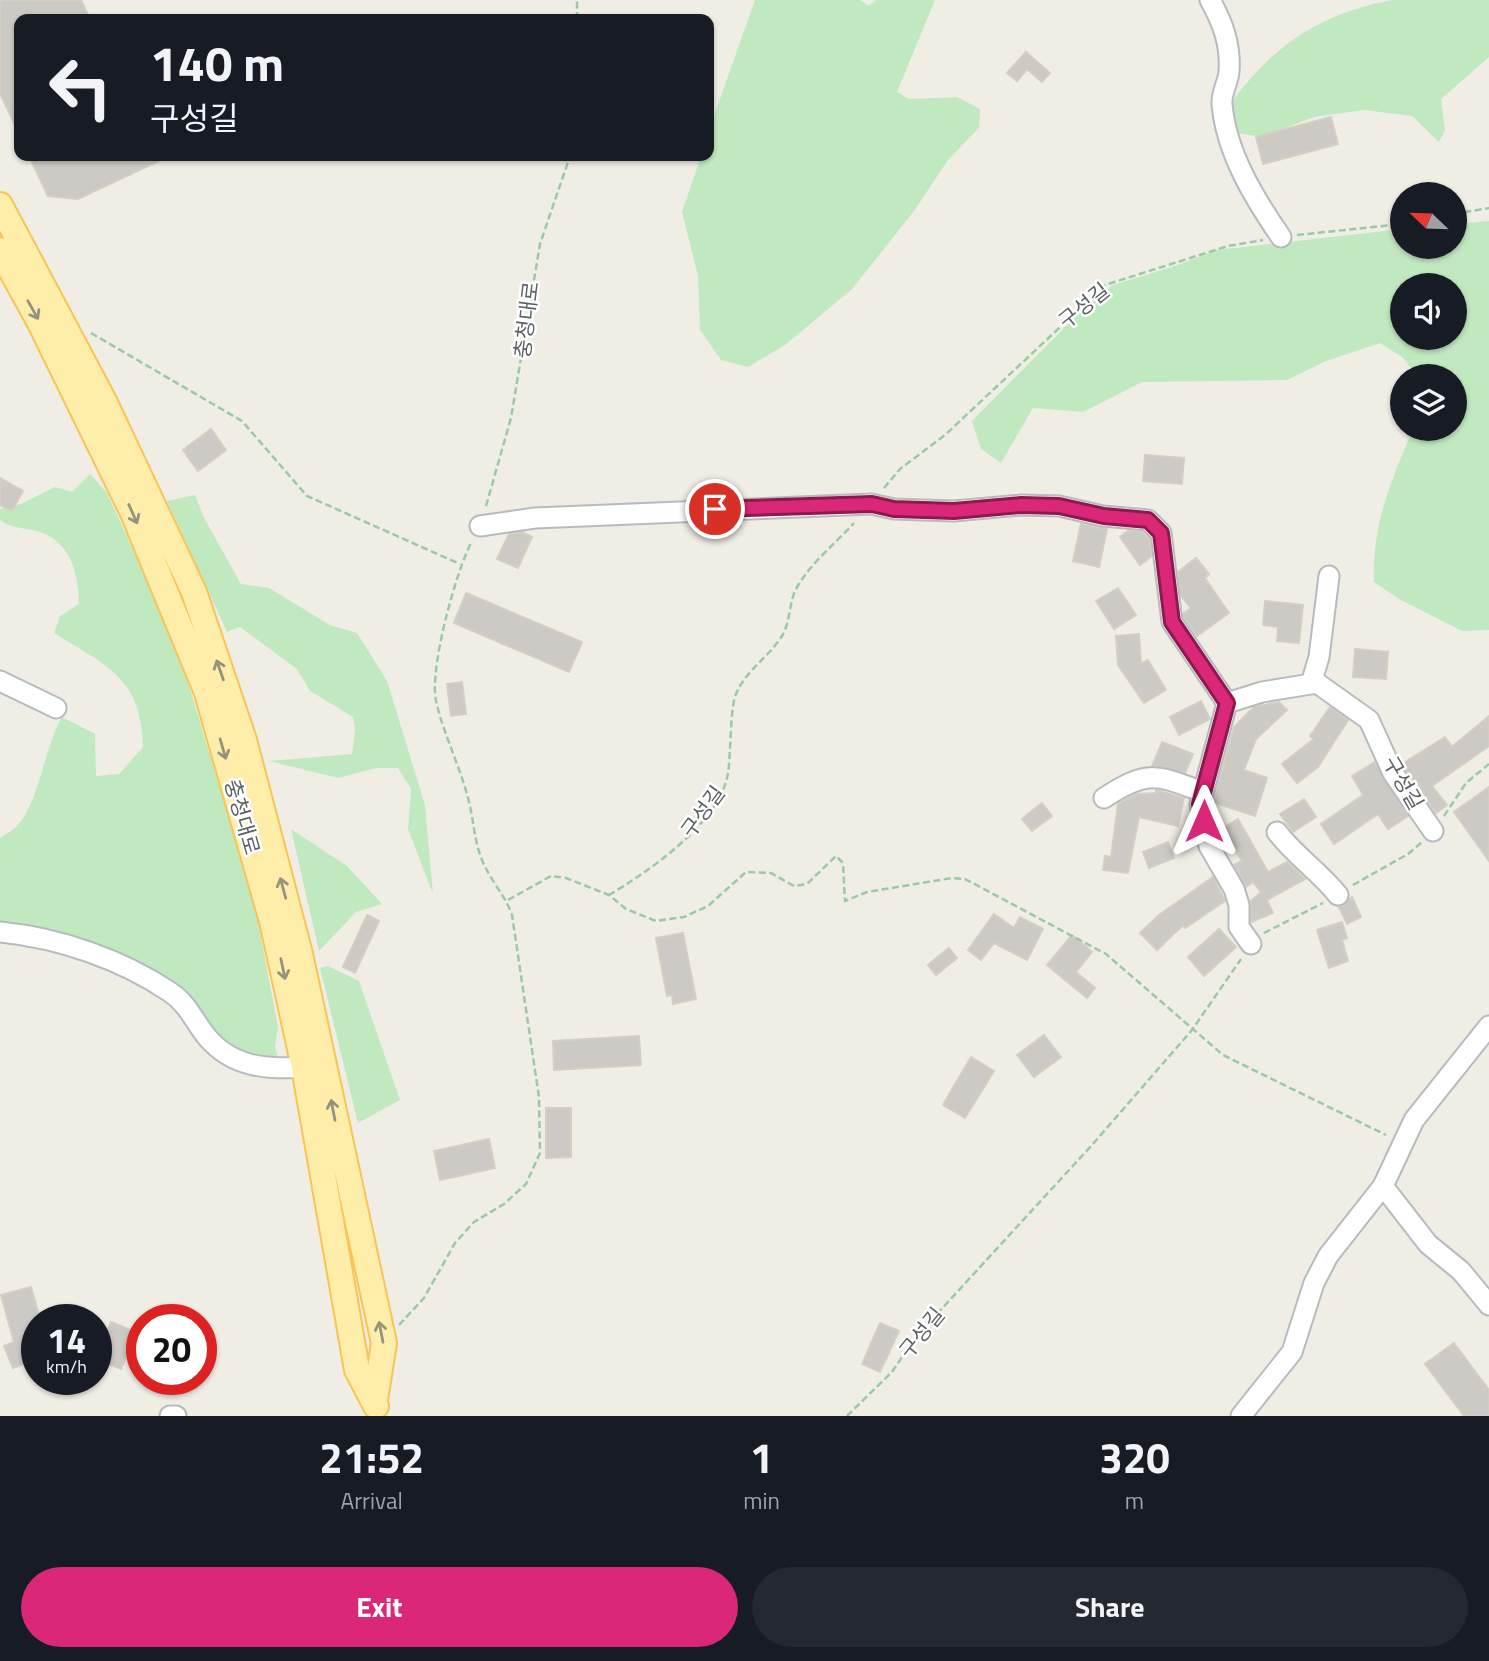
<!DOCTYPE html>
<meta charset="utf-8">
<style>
:root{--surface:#171b24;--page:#242831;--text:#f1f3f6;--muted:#9ea1a6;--accent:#db2777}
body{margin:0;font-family:"Titillium Web","Noto Sans KR",sans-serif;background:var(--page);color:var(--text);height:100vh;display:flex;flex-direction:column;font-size:26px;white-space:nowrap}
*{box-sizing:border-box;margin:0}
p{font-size:23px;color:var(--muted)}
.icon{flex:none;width:38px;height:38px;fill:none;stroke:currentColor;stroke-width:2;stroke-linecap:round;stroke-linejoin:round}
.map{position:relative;height:1416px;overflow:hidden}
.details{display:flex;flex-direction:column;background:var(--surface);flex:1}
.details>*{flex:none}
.top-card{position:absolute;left:14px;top:14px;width:700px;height:147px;border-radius:14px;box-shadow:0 2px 5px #0004;background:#171b24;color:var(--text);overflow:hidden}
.needle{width:46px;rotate:293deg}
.controls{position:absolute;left:1390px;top:182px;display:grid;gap:14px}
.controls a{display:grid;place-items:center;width:77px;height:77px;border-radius:50%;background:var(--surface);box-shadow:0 2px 5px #0004;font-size:35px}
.speed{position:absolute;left:21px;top:1304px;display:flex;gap:14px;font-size:35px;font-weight:700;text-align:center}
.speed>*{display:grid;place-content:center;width:91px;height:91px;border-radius:50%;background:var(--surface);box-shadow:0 2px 5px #0004;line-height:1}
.speed small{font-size:18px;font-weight:400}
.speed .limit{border:10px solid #d22;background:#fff;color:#111}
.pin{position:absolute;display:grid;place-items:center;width:60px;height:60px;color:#fff;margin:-30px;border:4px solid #fff;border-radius:50%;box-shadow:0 2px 7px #0007}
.me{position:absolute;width:77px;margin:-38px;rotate:0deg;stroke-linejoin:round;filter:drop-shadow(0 0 5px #0008)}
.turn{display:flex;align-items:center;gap:24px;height:147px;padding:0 21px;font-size:32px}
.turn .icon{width:91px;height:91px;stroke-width:2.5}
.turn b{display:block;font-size:49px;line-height:60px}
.eta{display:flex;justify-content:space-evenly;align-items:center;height:119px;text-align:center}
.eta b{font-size:42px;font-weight:700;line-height:49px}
.button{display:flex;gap:14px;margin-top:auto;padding:14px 21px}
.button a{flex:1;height:80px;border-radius:42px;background:var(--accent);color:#fff;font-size:28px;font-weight:700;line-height:80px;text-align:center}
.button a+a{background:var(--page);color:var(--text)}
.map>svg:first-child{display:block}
.green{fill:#c1e9c0;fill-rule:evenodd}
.building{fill:#cdc9c4;stroke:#d5cec2;stroke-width:2}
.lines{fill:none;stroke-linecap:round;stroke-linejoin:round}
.minor-casing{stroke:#b7bbbf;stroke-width:23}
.major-casing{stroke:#fac454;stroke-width:28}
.path{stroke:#98caa4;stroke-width:2.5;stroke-dasharray:7 3.5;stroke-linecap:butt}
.minor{stroke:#fff;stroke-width:19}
.major{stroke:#fea;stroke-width:24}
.oneway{stroke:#95927e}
.route-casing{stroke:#8e194d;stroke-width:18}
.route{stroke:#db2777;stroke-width:12}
.labels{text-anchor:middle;stroke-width:5;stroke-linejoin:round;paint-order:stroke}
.street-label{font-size:21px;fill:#5c6166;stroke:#fff}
</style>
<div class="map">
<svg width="1489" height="1416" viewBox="0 0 1489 1416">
<rect width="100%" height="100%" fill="#f0ede5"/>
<path class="green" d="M755,0H860L869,6L876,0H935L897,92L909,99L957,97L980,109L979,128L948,160L914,211L852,289L785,345L748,367L721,360L700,330L698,276L682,212L701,156H709V130Z
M1392,0H1489V57L1441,99L1445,130L1439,142L1412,116L1364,110L1314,117L1262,137L1237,133L1228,107C1272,46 1318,14 1392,0Z
M1489,221V630L1462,631L1399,599L1374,582C1372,524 1391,481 1413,429H1454V376H1418L1402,357L1380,343L1326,361L1287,380L1142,382L1083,412L1033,408L1001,463L981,449L972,421L1086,306L1113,285L1178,265L1216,250L1402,229V247H1454V224ZM1402,285H1454V338H1402Z
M90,474L107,493L160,608L190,689L255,905L278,1027L275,1046L279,1062L230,1050L179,992L0,927V838C5,834 14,830 18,825C40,799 44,748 62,717L95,734L96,776L119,774L143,747C142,678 107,666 54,633L60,616L79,604C78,575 73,546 43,533C28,527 13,530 0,520V509L21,504L55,487L72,492Z
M195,495L204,518L241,584L269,588L330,625L357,633L387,681L425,805L433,894L408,829L411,789L398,768H376L338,778L269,761L352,754L355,730L353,717L310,691L297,669L240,627L227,632L167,501Z
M291,829L347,866L382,904L356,912L319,951Z
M328,966L359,981L400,1100L358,1123L320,968Z"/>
<path class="building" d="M0,0H81L90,19H19V134L0,93Z
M1026,52L1050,73L1042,82L1027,69L1017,81L1007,73Z
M1331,117L1338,144L1263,164L1256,137Z
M29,156H169L78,199L48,196Z
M211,429L226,450L198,471L183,450Z
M1145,455L1184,458L1182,484L1143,481Z
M0,478L23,491L12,511L0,505Z
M1081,524L1107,529L1099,567L1073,561Z
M1128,531L1142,532L1149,539L1152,556L1140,565L1120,537Z
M522,532L532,537L518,568L497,559L509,534Z
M1196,558L1209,574L1205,578L1229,613L1197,636L1184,618L1183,614L1191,608L1181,596L1178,572Z
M1118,588L1136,615L1114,629L1096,601Z
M466,593L582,642L569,672L454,623Z
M1265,601L1303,605L1299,643L1277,641L1278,627L1263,625Z
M1139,634L1141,664L1148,660L1166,690L1144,703L1118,665L1116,636Z
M1355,649L1388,652L1386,679L1353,677Z
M462,682L466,714L451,716L447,684Z
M1201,701L1210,719L1179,735L1170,717Z
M1279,702L1287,710L1256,739L1244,770L1267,778L1255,816L1213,802L1234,727L1254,707Z
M1330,707L1348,720L1318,767L1297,783L1282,764L1314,739L1310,736Z
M1489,716V746L1432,786L1447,805L1436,813L1402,764L1445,737L1452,747Z
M1162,742L1193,754L1185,773L1152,766Z
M1375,762L1408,816L1388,829L1378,814L1334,844L1321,824L1363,795L1352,776Z
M1489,787V861L1454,812Z
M1156,790L1184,798L1178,826L1139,817L1128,873L1103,870L1105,856L1111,857L1118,804L1136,794L1156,793Z
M1304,799L1316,817L1293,832L1280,814Z
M1042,803L1052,816L1032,831L1022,819Z
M1238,819L1268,872L1287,862L1305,879L1267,900L1273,913L1251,922V901L1261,892L1253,882L1246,887L1234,865L1242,861L1222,829Z
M1168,842L1174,858L1149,868L1143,852Z
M1213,877L1225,901L1185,928L1183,925L1157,950L1140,933L1159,915Z
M1352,897L1361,917L1347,924L1339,907Z
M994,914L1014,928L1020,917L1043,929L1027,960L994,943L981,960L968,950Z
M367,915L379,921L355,973L343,967Z
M1342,922L1347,938L1342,940L1348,961L1329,968L1317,930Z
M1219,929L1236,947L1204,976L1188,957Z
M683,933L696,999L673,1004L672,995L667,996L656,938Z
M1072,935L1092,952L1076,972L1095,988L1087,998L1047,965Z
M949,948L957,958L936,975L928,965Z
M1044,1035L1061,1057L1034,1077L1017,1055Z
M639,1036L641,1065L554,1070L553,1041Z
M971,1057L994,1071L965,1118L943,1105Z
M546,1108H571V1157L546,1158Z
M489,1139L495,1168L440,1180L434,1151Z
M31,1287L39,1315L37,1359L13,1368L4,1346L14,1342L1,1295Z
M111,1322L136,1332L121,1369L96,1359Z
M880,1323L899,1331L880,1372L862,1364Z
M1454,1343L1489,1390V1416H1464L1425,1364Z"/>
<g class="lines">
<defs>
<path id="minor" d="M1210,0C1223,23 1231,45 1229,72C1228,83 1221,93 1222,104C1226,152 1254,198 1281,237
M480,526L535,518L871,504L894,509L954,511L1021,505L1059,506L1103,516L1148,520L1161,533L1172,622L1227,703L1262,692L1317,683L1369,720L1393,773L1433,831
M0,681L56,708
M1311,684L1319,657L1329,576
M1227,703L1200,804L1209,846L1234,889L1239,905V927L1251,944
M1104,798C1148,769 1157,775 1203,792
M1277,832C1295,856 1319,871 1338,895
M0,932C59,938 121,959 170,992C188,1004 194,1021 207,1037C232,1067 267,1070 304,1067
M1383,1186L1428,1244L1461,1271L1489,1305
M170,1416H176
M1241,1416L1292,1352L1314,1283L1328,1256L1383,1186L1414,1120L1489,1026"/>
<path id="major" d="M0,205L104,401L194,592L244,740L300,954L384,1343L375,1400
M0,250L40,323L133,513L207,693L272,921L304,1067L357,1370L376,1406"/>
</defs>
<use href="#minor" class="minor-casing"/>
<use href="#major" class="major-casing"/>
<path class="path" d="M577,19V0
M1454,214L1489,208
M1297,235L1402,224
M91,333L242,421L307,496L460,564
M884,488L900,469L945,435L1105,285L1228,246L1263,240
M486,506L511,418L540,244L570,156
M1444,816L1466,783L1489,764
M1353,885L1408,854L1422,842
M609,895C649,871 720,823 728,773C731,754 730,707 736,694C746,670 768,658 782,636C790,623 789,605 795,591C808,565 836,543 854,523
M508,900L551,876L566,878L609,895L626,909L656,921L684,917L708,906L746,872L771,873L794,886L807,884L836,856L843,863L845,901L867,892L952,878L965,879L1106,954L1223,1055L1386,1135
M1264,933L1323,903
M399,1325L424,1298L455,1243L474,1222L504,1204L526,1184L540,1153L539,1097L512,915C505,895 490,880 482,860C474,840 474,822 469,802C461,768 444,736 436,701C429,669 456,571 472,541
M847,1416L892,1372L914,1339L1092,1145L1192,1030L1241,959"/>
<use href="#minor" class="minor"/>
<use href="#major" class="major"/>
</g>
<defs><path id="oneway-shaft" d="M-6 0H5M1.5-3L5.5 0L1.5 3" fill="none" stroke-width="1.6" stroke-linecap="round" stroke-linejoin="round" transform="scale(1.75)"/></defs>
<g class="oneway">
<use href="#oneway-shaft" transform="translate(33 310) rotate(61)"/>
<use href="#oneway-shaft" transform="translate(133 514) rotate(66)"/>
<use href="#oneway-shaft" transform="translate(220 670) rotate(-109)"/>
<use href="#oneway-shaft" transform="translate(223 749) rotate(74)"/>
<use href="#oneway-shaft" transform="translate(283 888) rotate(-105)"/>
<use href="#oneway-shaft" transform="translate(283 969) rotate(78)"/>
<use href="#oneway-shaft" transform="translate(333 1110) rotate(-101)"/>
<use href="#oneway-shaft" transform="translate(381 1332) rotate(-101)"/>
</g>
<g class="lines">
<defs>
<path id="route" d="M715,509L872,504L894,509L954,511L1021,505L1059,506L1104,516L1148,520L1161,533L1172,622L1227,703L1200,804L1204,821"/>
</defs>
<use href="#route" class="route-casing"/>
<use href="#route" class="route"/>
</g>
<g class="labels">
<g class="street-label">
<text transform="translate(1084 306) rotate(-39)" y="7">구성길</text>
<text transform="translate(527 320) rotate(-83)" y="7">충청대로</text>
<text transform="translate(1403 783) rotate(60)" y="7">구성길</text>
<text transform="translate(703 812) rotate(-54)" y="7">구성길</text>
<text transform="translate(242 817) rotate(74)" y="7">충청대로</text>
<text transform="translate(922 1333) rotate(-51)" y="7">구성길</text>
</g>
</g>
</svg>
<div class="controls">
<a><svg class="needle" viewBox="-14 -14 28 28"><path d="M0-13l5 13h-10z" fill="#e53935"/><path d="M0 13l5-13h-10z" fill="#9ea1a6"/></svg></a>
<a><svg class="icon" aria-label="sound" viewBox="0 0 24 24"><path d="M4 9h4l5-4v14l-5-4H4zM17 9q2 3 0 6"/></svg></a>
<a><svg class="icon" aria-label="layers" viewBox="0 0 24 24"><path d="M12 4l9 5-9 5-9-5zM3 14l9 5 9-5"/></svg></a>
</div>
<div class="speed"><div>14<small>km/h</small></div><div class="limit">20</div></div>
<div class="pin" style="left:715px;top:509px;background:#d93025"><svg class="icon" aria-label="arrive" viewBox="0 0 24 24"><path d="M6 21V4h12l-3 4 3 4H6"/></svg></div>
<svg class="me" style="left:1204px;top:821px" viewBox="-20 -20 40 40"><path d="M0-17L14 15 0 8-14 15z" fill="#db2777" stroke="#fff" stroke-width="4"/></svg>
<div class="top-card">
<div class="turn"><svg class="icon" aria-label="left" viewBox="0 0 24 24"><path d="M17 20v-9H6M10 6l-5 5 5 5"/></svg><div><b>140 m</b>구성길</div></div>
</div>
</div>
<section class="details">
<div class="eta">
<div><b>21:52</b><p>Arrival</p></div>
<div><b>1</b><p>min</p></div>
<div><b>320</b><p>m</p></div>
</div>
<div class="button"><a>Exit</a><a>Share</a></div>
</section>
